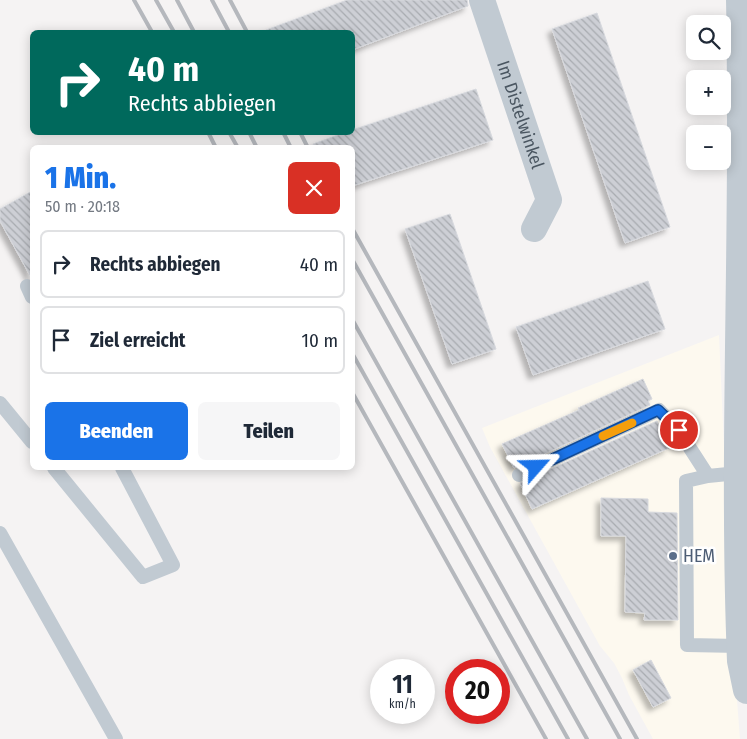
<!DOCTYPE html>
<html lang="de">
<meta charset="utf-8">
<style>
:root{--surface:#fff;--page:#f6f6f7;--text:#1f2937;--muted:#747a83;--line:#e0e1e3;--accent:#1a73e8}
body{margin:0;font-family:"Fira Sans Condensed",sans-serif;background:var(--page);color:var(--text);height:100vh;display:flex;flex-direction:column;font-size:19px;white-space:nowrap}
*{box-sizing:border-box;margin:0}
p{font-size:16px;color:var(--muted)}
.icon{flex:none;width:28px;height:28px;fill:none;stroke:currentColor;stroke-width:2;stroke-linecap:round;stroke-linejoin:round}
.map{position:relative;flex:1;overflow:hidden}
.details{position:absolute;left:30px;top:145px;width:325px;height:325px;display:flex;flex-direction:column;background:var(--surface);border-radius:8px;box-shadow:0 2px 12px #0003}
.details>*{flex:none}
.hud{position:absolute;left:30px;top:30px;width:325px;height:105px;border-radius:8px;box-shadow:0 2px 12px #0003;background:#00695c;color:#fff;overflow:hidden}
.controls{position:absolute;left:686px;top:15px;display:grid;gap:10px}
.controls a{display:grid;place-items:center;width:45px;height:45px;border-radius:8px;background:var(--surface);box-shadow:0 2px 12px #0003;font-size:25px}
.speed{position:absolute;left:370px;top:659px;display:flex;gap:10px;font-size:25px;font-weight:700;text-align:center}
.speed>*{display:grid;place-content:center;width:65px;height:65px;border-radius:50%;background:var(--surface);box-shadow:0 2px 12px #0003;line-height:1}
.speed small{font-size:12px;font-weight:400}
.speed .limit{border:8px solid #d22;background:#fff;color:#111}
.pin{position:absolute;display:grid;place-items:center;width:42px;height:42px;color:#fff;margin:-21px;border:2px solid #fff;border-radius:50%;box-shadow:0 1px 5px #0007}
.me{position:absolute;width:55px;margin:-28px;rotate:65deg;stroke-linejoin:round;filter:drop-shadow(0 0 4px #0008)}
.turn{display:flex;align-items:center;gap:18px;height:105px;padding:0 15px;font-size:22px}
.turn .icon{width:65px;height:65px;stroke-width:2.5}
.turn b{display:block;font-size:35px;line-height:42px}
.round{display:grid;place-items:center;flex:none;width:52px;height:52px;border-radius:8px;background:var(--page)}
.overview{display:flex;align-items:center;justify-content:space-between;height:85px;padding:0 15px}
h1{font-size:30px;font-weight:800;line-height:38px;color:var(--accent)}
.button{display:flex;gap:10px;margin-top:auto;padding:10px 15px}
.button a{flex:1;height:58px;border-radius:8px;background:var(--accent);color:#fff;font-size:20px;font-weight:800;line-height:58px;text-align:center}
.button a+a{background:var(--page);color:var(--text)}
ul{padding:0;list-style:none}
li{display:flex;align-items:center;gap:15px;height:68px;margin:0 10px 8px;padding:0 5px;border:2px solid var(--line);border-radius:8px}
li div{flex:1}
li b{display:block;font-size:19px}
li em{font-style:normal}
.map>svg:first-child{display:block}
.commercial{fill:#fdf9ef}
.building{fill:url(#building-back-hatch);stroke:#d7d9de;filter:url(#shadow)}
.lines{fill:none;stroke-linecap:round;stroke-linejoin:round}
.service{stroke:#c1cad2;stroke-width:14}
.minor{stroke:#c1cad2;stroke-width:26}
.tertiary{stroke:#c1cad2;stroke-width:28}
.rail{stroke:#b5b8bd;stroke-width:4}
.route-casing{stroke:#114b97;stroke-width:12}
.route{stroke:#1a73e8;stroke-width:9}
.slow{stroke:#f59e0b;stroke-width:9}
.service-dot{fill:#5c6f8a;stroke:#fff;stroke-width:2}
.labels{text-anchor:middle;stroke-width:5;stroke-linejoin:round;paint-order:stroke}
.street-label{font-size:18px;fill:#4a5661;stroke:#fff}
.service-label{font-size:18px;fill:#4e5e75;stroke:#fff;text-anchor:start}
</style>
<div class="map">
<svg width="747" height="739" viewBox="0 0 747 739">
<defs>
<pattern id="building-back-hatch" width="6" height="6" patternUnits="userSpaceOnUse" patternTransform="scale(1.25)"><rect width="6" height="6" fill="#cdcfd5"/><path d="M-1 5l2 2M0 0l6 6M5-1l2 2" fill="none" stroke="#a8abb0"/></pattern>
<filter id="shadow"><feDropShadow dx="-4.5" dy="4.5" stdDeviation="2.5" flood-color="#0004"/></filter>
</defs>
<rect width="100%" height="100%" fill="#f5f3f3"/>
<path class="commercial" d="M719,335L733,649L740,739H653L629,695L622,678L614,663L600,646L490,447L482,428Z"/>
<path class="building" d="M347,0H467L468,6L352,50V32H266V30Z
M597,13L670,227L625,243L552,29Z
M476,89L493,140L352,186V148H313V144L346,132H352V130Z
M32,191V279L0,221V209Z
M450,214L496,349L452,364L405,229Z
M648,281L665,329L533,375L516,327Z
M643,379L652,399L648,401L650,405L514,468L502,444L579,410L578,408Z
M657,421L669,448L532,509L520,483Z
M601,498L648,499V512L677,513L678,620H644L645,613L625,612L626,536H601Z
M651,660L671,698L653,707L633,670Z"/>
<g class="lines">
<path class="service" d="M27,286L32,297
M0,403L32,442
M54,468L143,577L173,565L122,468
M738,473L708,476L686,481L687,645L740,646
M519,475L659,410L679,431L708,476
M0,533L116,739"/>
<path class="minor" id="s1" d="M482,0L549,200L534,229"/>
<path class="tertiary" d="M740,0C741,47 741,93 741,140C741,313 734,487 741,661L747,690"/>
<path class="rail" d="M134,0L152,32
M156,0L174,32
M177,0L194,32
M212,0L229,32
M230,0L247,32
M208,132L216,148
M229,132L238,148
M249,132L257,148
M283,132L291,148
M300,132L308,148
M352,228L637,739
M352,259L620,739
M352,319L587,739
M352,353L568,739
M352,392L546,739"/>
</g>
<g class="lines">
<defs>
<path id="route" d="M536,467L658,410L679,430"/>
</defs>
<use href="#route" class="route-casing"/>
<use href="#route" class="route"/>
<path class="slow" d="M603,436L632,423"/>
</g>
<circle class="service-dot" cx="673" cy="556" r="5"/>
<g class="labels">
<g class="street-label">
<text dy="6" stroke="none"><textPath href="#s1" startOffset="121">Im Distelwinkel</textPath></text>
</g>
<g class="service-label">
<text x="683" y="562">HEM</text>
</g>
</g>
</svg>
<div class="controls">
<a><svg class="icon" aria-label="search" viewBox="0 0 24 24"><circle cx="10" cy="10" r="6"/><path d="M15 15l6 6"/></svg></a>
<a>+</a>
<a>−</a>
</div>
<div class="speed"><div>11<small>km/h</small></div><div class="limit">20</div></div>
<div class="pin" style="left:679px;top:430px;background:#d93025"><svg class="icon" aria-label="arrive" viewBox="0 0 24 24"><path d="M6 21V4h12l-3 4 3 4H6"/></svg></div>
<svg class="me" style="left:536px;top:467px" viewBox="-20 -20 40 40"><path d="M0-17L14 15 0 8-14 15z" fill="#1a73e8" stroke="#fff" stroke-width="4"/></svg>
<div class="hud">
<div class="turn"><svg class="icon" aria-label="right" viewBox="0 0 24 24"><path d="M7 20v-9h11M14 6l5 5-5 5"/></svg><div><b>40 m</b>Rechts abbiegen</div></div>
</div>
<section class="details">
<div class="overview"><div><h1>1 Min.</h1><p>50 m · 20:18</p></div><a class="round" style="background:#d93025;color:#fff"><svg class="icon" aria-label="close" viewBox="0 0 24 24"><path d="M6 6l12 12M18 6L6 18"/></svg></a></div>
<ul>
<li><svg class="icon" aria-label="right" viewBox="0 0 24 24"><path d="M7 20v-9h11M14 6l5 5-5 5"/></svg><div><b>Rechts abbiegen</b></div><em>40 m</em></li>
<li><svg class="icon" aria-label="arrive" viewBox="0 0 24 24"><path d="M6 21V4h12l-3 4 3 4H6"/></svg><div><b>Ziel erreicht</b></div><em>10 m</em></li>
</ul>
<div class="button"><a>Beenden</a><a>Teilen</a></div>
</section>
</div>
